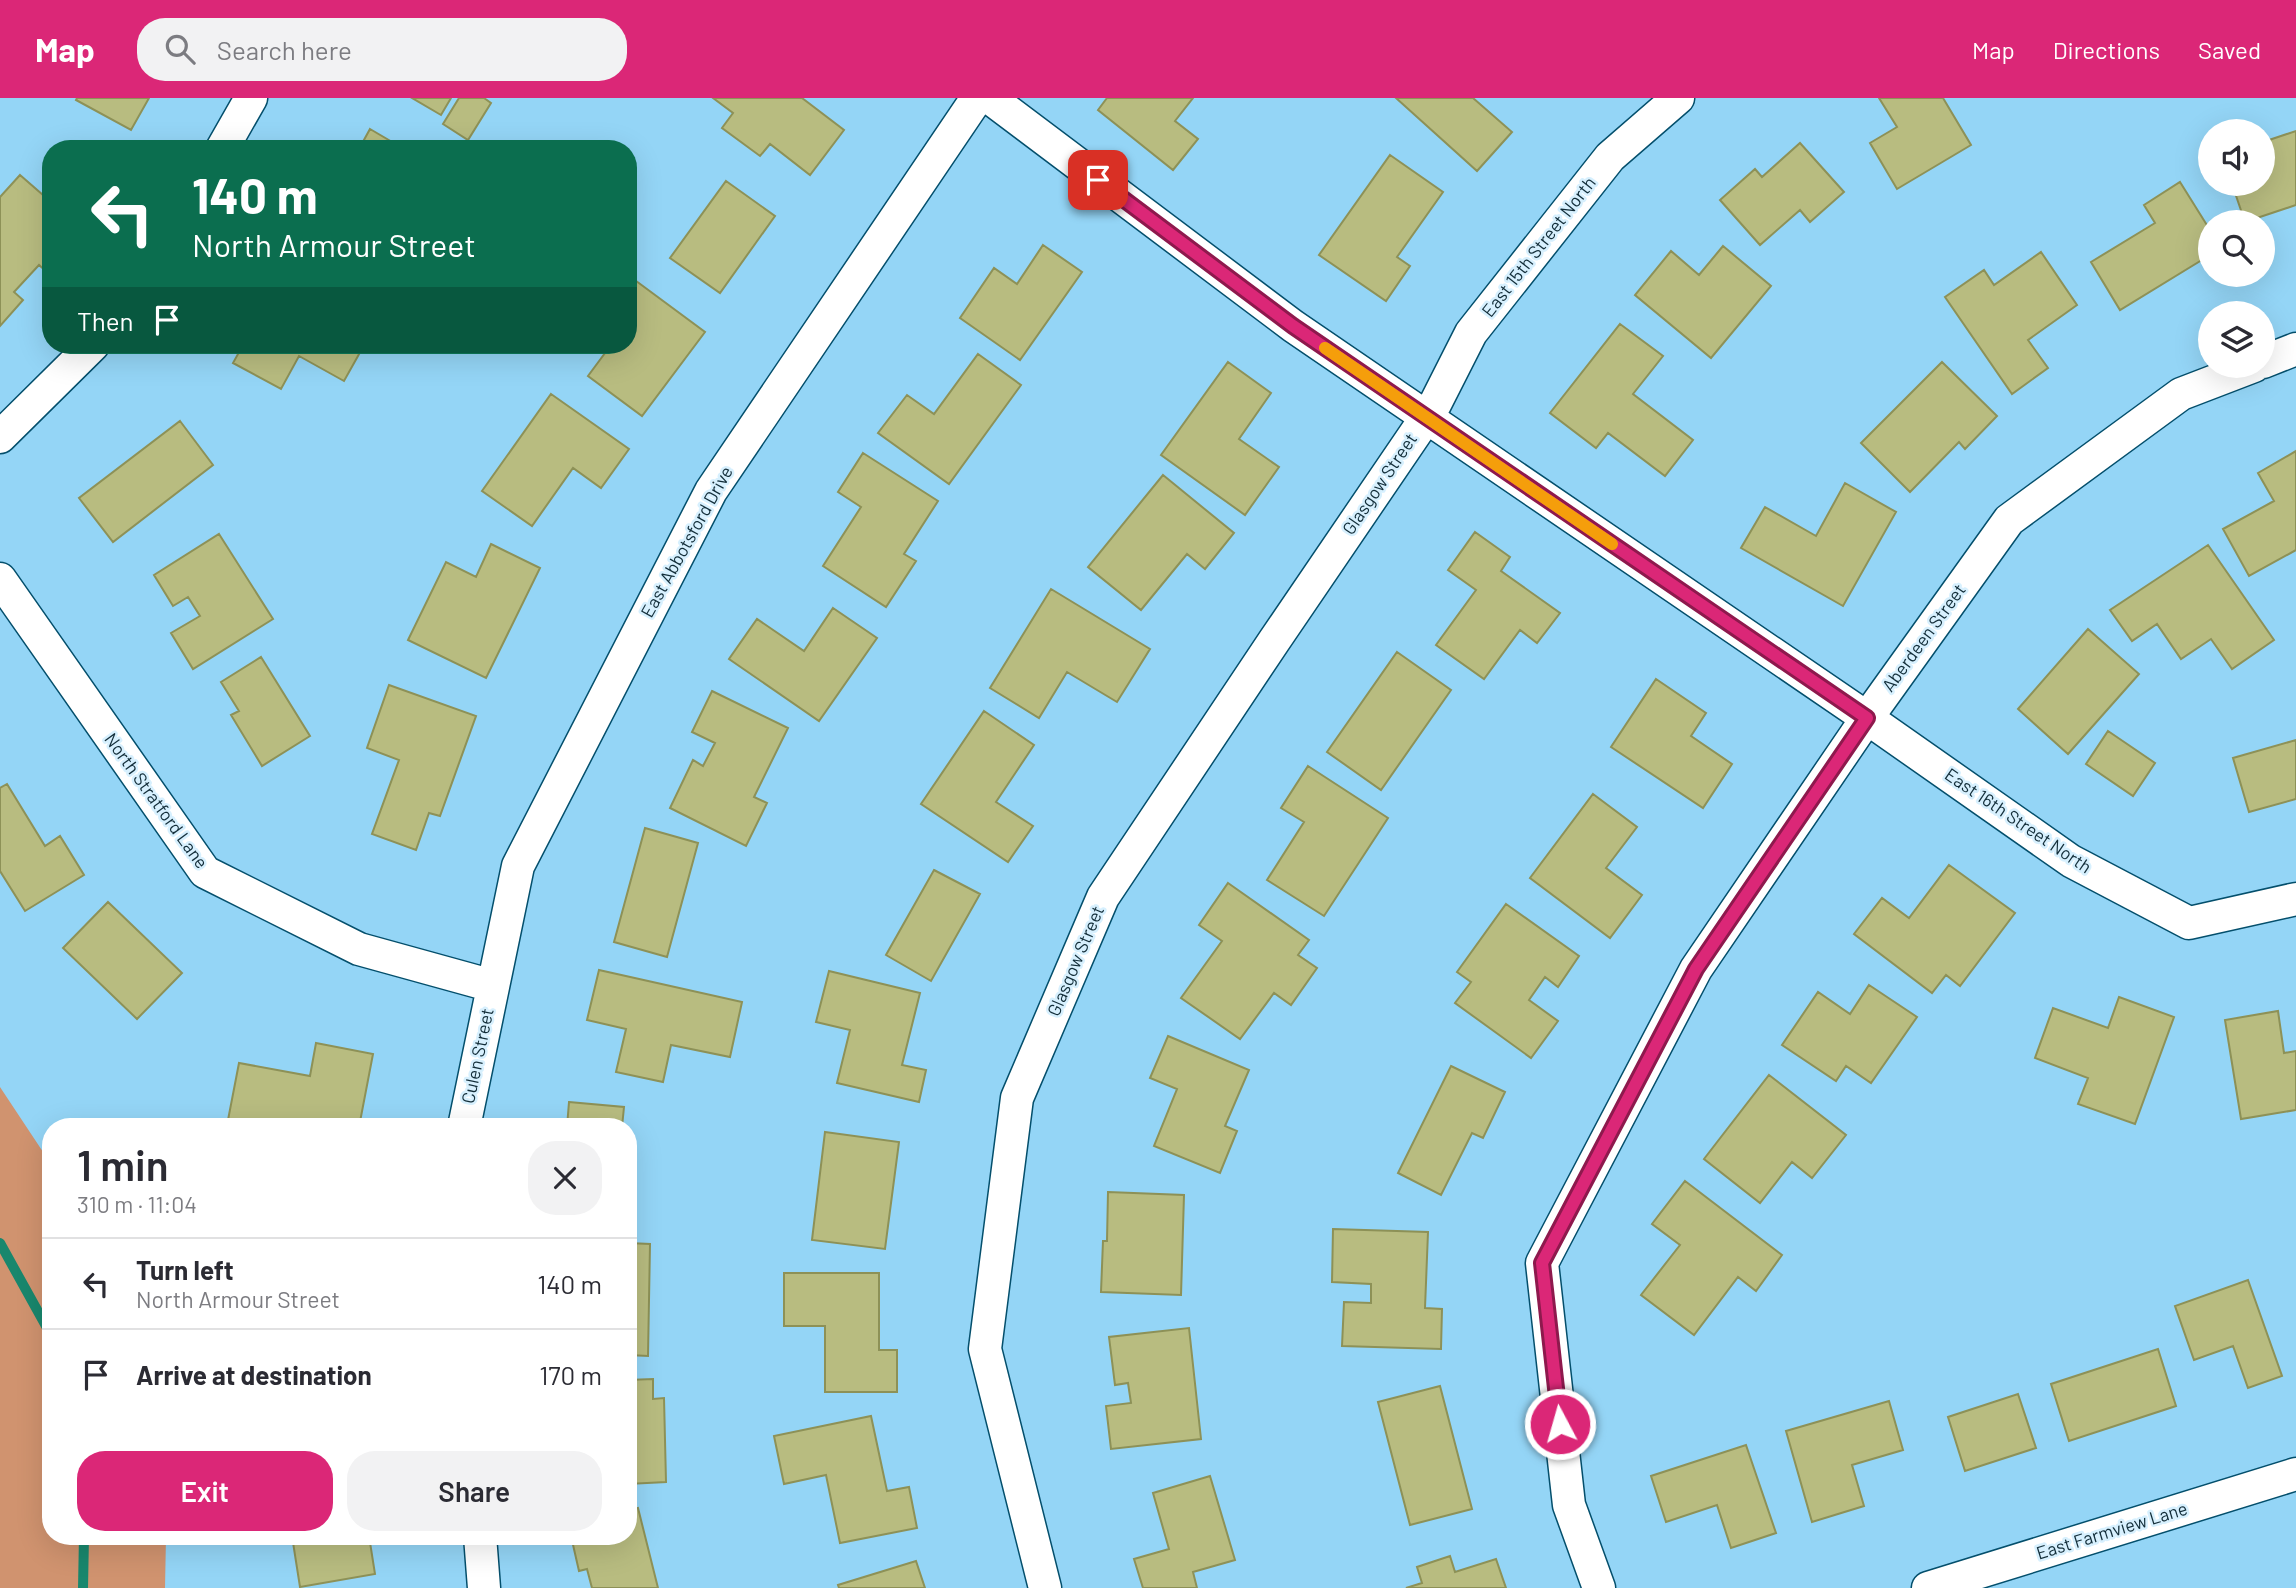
<!DOCTYPE html>
<meta charset="utf-8">
<style>
:root{--surface:#fff;--page:#f2f2f3;--text:#2b2b33;--muted:#7c7c81;--line:#e1e1e2;--accent:#db2777}
body{margin:0;font-family:Barlow,sans-serif;background:var(--page);color:var(--text);height:100vh;display:flex;flex-direction:column;font-size:26px;white-space:nowrap}
*{box-sizing:border-box;margin:0}
p{font-size:23px;color:var(--muted)}
.icon{flex:none;width:38px;height:38px;fill:none;stroke:currentColor;stroke-width:2;stroke-linecap:round;stroke-linejoin:round}
.map{position:relative;flex:1;overflow:hidden}
.details{position:absolute;left:42px;top:1020px;width:595px;height:427px;display:flex;flex-direction:column;background:var(--surface);border-radius:28px;box-shadow:0 7px 28px #0002}
.details>*{flex:none}
.guide{position:absolute;left:42px;top:42px;width:595px;height:214px;border-radius:28px;box-shadow:0 7px 28px #0002;background:#0b6e4f;color:#fff;overflow:hidden}
.tools{position:absolute;left:2198px;top:21px;display:grid;gap:14px}
.tools a{display:grid;place-items:center;width:77px;height:77px;border-radius:50%;background:var(--surface);box-shadow:0 7px 28px #0002;font-size:35px}
.pin{position:absolute;display:grid;place-items:center;width:60px;height:60px;color:#fff;margin:-30px;border-radius:14px;box-shadow:0 4px 10px #0006}
.me{position:absolute;width:77px;margin:-38px;rotate:354deg;stroke-linejoin:round;filter:drop-shadow(0 0 5px #0008)}
.turn{display:flex;align-items:center;gap:24px;height:147px;padding:0 35px;font-size:32px}
.turn .icon{width:91px;height:91px;stroke-width:2.5}
.turn b{display:block;font-size:49px;line-height:60px}
.then{display:flex;align-items:center;height:66px;padding:0 35px;background:#0003;gap:14px;font-size:26px}
.round{display:grid;place-items:center;flex:none;width:74px;height:74px;border-radius:28px;background:var(--page)}
.head{display:flex;align-items:center;justify-content:space-between;height:119px;padding:0 35px}
h1{font-size:42px;font-weight:600;line-height:52px}
.primary-button{display:flex;gap:14px;margin-top:auto;padding:14px 35px}
.primary-button a{flex:1;height:80px;border-radius:28px;background:var(--accent);color:#fff;font-size:28px;font-weight:600;line-height:80px;text-align:center}
.primary-button a+a{background:var(--page);color:var(--text)}
ul{padding:0;list-style:none}
li{display:flex;align-items:center;gap:21px;height:91px;padding:0 35px;border-top:2px solid var(--line)}
li div{flex:1}
li b{display:block;font-size:26px}
li em{font-style:normal}
header{display:flex;align-items:center;gap:42px;box-sizing:border-box;height:98px;padding:0 35px;background:var(--accent);color:#fff}
header strong{font-size:33px}
nav{display:flex;gap:38px;margin-inline-start:auto;font-size:24px}
.search{width:490px;height:63px;background:var(--page);display:flex;align-items:center;gap:18px;box-sizing:border-box;padding:0 24px;border-radius:28px;color:var(--muted);font-size:26px}
.map>svg:first-child{display:block}
.green{fill:#d0936f}
.lines{fill:none;stroke-linecap:round;stroke-linejoin:round}
.stream{stroke:#19876d;stroke-width:10}
.building{fill:#b8bc80;stroke:#8d9157;stroke-width:2}
.street-casing{stroke:#044f6c;stroke-width:35}
.street{stroke:#fff;stroke-width:32}
.route-casing{stroke:#8e194d;stroke-width:18}
.route{stroke:#db2777;stroke-width:12}
.slow{stroke:#f59e0b;stroke-width:12}
.labels{text-anchor:middle;stroke-width:5;stroke-linejoin:round;paint-order:stroke}
.street-label{font-size:18px;fill:#122d39;stroke:#d7f0fe}
</style>
<header>
<strong>Map</strong>
<div class="search"><svg class="icon" aria-label="search" viewBox="0 0 24 24"><circle cx="10" cy="10" r="6"/><path d="M15 15l6 6"/></svg>Search here</div>
<nav><a>Map</a><a>Directions</a><a>Saved</a></nav>
</header>
<div class="map">
<svg width="2296" height="1490" viewBox="0 0 2296 1490">
<rect width="100%" height="100%" fill="#94d5f6"/>
<path class="green" d="M0,989L51,1066V1438L166,1439L165,1490H0Z"/>
<g class="lines">
<path class="stream" d="M0,1145L51,1237
M83,1490L84,1438"/>
</g>
<path class="building" d="M77,0H149L131,32L76,2Z
M412,0H451L441,17Z
M459,0H484L491,5L468,42L443,26Z
M713,0H802L844,32L810,77L770,46L760,58L722,30L733,15Z
M1107,0H1193L1175,23L1198,41L1173,72L1098,12Z
M1396,0H1473L1512,34L1477,73Z
M1879,0H1943L1971,47L1897,91L1870,45L1897,29Z
M370,31L404,51H359Z
M2296,33V107L2245,124L2232,86H2263V44Z
M1800,45L1844,94L1810,124L1800,112L1760,147L1720,102L1755,71L1762,79Z
M1390,57L1443,94L1397,159L1410,168L1386,203L1319,157Z
M20,77L51,104V172L48,175L39,167L14,194L23,202L0,228V99Z
M726,83L775,118L720,195L670,160Z
M2180,84L2210,132V157L2120,212L2091,164L2155,125L2144,107Z
M1043,147L1082,174L1020,262L960,220L994,170L1017,186Z
M1723,148L1771,188L1711,260L1635,197L1671,153L1699,177Z
M2041,154L2077,207L2028,242L2048,270L2012,296L1945,199L1984,172L1994,187Z
M628,177L705,234L642,318L588,278L611,247H628Z
M1620,226L1663,258L1633,296L1693,342L1665,378L1608,335L1596,350L1550,315Z
M243,247H360L363,249L344,283L299,258L281,291L233,265Z
M978,256L1021,287L949,386L878,335L907,297L934,316Z
M1228,264L1271,295L1239,341L1279,369L1245,417L1161,357Z
M1942,264L1997,318L1965,351L1959,344L1910,394L1861,345Z
M551,296L629,351L601,390L573,370L532,428L482,393Z
M180,323L213,367L113,444L79,400Z
M2296,353V452L2249,478L2223,431L2274,403L2258,375Z
M863,355L938,403L904,456L916,463L886,509L823,468L861,409L838,394Z
M1163,377L1234,435L1205,471L1187,456L1141,512L1088,469Z
M1845,385L1896,414L1843,508L1741,450L1765,409L1816,438Z
M1475,434L1510,459L1501,473L1560,515L1537,545L1520,532L1484,581L1436,547L1476,492L1448,472Z
M219,436L273,521L193,571L171,535L200,518L188,499L173,508L154,477Z
M491,446L540,470L486,580L408,542L446,464L476,479Z
M2208,447L2274,542L2232,571L2211,541L2181,561L2157,526L2132,543L2110,512Z
M1051,491L1150,551L1117,604L1067,574L1039,620L990,590Z
M833,510L877,540L819,623L729,561L757,521L804,553Z
M2088,531L2139,576L2068,656L2018,611Z
M1397,554L1451,592L1381,692L1327,654Z
M261,559L310,638L262,668L231,617L239,613L221,584Z
M1656,581L1706,615L1691,638L1732,666L1703,710L1611,649Z
M389,587L476,618L440,718L429,715L416,752L372,736L399,662L367,650Z
M712,593L788,630L754,699L767,705L746,748L670,710L693,662L703,668L715,645L692,634Z
M984,613L1034,647L996,704L1033,728L1008,764L921,706Z
M2108,633L2155,665L2133,698L2086,666Z
M2296,642V701L2249,714L2233,660Z
M1308,668L1388,720L1324,818L1267,782L1304,724L1281,710Z
M7,686L45,748L60,738L84,777L25,813L0,773V690Z
M1593,696L1637,729L1606,770L1642,797L1610,840L1530,780Z
M645,730L698,745L667,859L614,844Z
M1949,767L2015,815L1960,888L1946,877L1932,895L1854,836L1882,800L1909,820Z
M934,772L980,796L931,883L886,857Z
M1228,785L1309,842L1298,857L1317,870L1291,907L1274,895L1240,941L1181,900L1222,843L1199,827Z
M108,804L182,875L137,921L63,850Z
M1506,806L1579,858L1558,889L1545,879L1529,902L1558,923L1531,960L1455,905L1471,884L1457,874Z
M599,872L742,904L730,959L671,947L663,984L616,974L626,931L587,922Z
M829,873L920,895L902,967L926,972L919,1004L837,985L850,932L816,924Z
M1869,887L1917,919L1871,985L1846,968L1836,983L1782,947L1818,894L1850,916Z
M2119,899L2174,919L2135,1026L2078,1006L2088,980L2035,960L2053,910L2108,930Z
M2278,913L2284,955L2296,953V1012L2241,1021L2225,922Z
M1168,938L1249,972L1225,1028L1237,1033L1220,1075L1154,1048L1177,991L1150,980Z
M316,945L373,956L359,1029H264L228,1022L239,965L310,978Z
M1451,968L1505,994L1483,1040L1472,1035L1441,1097L1398,1075Z
M1769,977L1846,1037L1812,1080L1792,1064L1760,1105L1704,1061Z
M569,1004L624,1009L622,1029H567Z
M825,1034L899,1044L885,1151L812,1142Z
M1685,1083L1782,1157L1756,1193L1738,1179L1694,1237L1641,1197L1680,1147L1652,1126Z
M1108,1094L1184,1097L1181,1197L1101,1194L1103,1143H1107Z
M1333,1131L1428,1134L1425,1210L1442,1211L1441,1251L1342,1248L1344,1204L1371,1205V1186L1332,1184Z
M628,1145L650,1146L648,1258L628,1257Z
M784,1175H879V1252H897V1294H825V1228H784Z
M2248,1182L2282,1278L2248,1290L2233,1248L2194,1262L2175,1208Z
M1189,1230L1201,1341L1111,1351L1106,1308L1131,1305L1128,1285L1115,1287L1109,1239Z
M2158,1251L2176,1308L2069,1343L2051,1286Z
M653,1281V1301L664,1300L666,1384L628,1386V1282Z
M1440,1288L1472,1411L1410,1427L1378,1304Z
M2018,1296L2036,1350L1965,1373L1948,1319Z
M1889,1303L1903,1352L1852,1367L1864,1408L1812,1424L1786,1333Z
M871,1318L887,1393L909,1389L917,1430L840,1445L826,1377L784,1386L774,1338Z
M1746,1347L1776,1435L1731,1450L1717,1407L1666,1424L1651,1378Z
M1210,1378L1235,1462L1193,1474L1197,1490H1143L1134,1461L1169,1451L1153,1395Z
M638,1410L658,1490H592L587,1471L579,1473L571,1438H628V1412Z
M292,1438H369L375,1476L300,1489Z
M1450,1458L1455,1474L1496,1461L1506,1490H1406L1422,1485L1417,1469Z
M916,1463L925,1490H839L838,1487Z"/>
<g class="lines">
<defs>
<path id="street" d="M990,0L1293,228L1867,620L2071,763L2189,825L2296,801
M222,51L251,0
M2263,264L2296,251
M0,339L93,247
M0,481L205,774L359,851L493,888
M464,1029L518,768L711,393L977,0
M480,1438L484,1490
M1045,1490L985,1251L1017,1000L1103,799L1274,543L1434,308L1471,235L1610,59L1678,0
M1599,1490L1569,1407L1542,1165L1696,871L1867,620L2009,422L2181,296L2254,268
M1928,1490L2296,1376"/>
</defs>
<use href="#street" class="street-casing"/>
<use href="#street" class="street"/>
</g>
<g class="lines">
<defs>
<path id="route" d="M1098,82L1293,228L1867,620L1696,871L1542,1165L1560,1326"/>
</defs>
<use href="#route" class="route-casing"/>
<use href="#route" class="route"/>
<path class="slow" d="M1325,250L1612,446"/>
</g>
<g class="labels">
<g class="street-label">
<text transform="translate(1539 149) rotate(-52)" y="6">East 15th Street North</text>
<text transform="translate(1380 386) rotate(-56)" y="6">Glasgow Street</text>
<text transform="translate(687 444) rotate(-61)" y="6">East Abbotsford Drive</text>
<text transform="translate(1924 540) rotate(-54)" y="6">Aberdeen Street</text>
<text transform="translate(156 703) rotate(54)" y="6">North Stratford Lane</text>
<text transform="translate(2018 723) rotate(34)" y="6">East 16th Street North</text>
<text transform="translate(1076 863) rotate(-67)" y="6">Glasgow Street</text>
<text transform="translate(478 958) rotate(-78)" y="6">Culen Street</text>
<text transform="translate(2112 1433) rotate(-17)" y="6">East Farmview Lane</text>
</g>
</g>
</svg>
<div class="tools">
<a><svg class="icon" aria-label="sound" viewBox="0 0 24 24"><path d="M4 9h4l5-4v14l-5-4H4zM17 9q2 3 0 6"/></svg></a>
<a><svg class="icon" aria-label="search" viewBox="0 0 24 24"><circle cx="10" cy="10" r="6"/><path d="M15 15l6 6"/></svg></a>
<a><svg class="icon" aria-label="layers" viewBox="0 0 24 24"><path d="M12 4l9 5-9 5-9-5zM3 14l9 5 9-5"/></svg></a>
</div>
<div class="pin" style="left:1098px;top:82px;background:#d93025"><svg class="icon" aria-label="arrive" viewBox="0 0 24 24"><path d="M6 21V4h12l-3 4 3 4H6"/></svg></div>
<svg class="me" style="left:1560px;top:1326px" viewBox="-20 -20 40 40"><circle r="17" fill="#db2777" stroke="#fff" stroke-width="3"/><path d="M0-11L8 9 0 5-8 9z" fill="#fff"/></svg>
<div class="guide">
<div class="turn"><svg class="icon" aria-label="left" viewBox="0 0 24 24"><path d="M17 20v-9H6M10 6l-5 5 5 5"/></svg><div><b>140 m</b>North Armour Street</div></div>
<div class="then">Then<svg class="icon" aria-label="arrive" viewBox="0 0 24 24"><path d="M6 21V4h12l-3 4 3 4H6"/></svg></div>
</div>
<section class="details">
<div class="head"><div><h1>1 min</h1><p>310 m · 11:04</p></div><a class="round"><svg class="icon" aria-label="close" viewBox="0 0 24 24"><path d="M6 6l12 12M18 6L6 18"/></svg></a></div>
<ul>
<li><svg class="icon" aria-label="left" viewBox="0 0 24 24"><path d="M17 20v-9H6M10 6l-5 5 5 5"/></svg><div><b>Turn left</b><p>North Armour Street</p></div><em>140 m</em></li>
<li><svg class="icon" aria-label="arrive" viewBox="0 0 24 24"><path d="M6 21V4h12l-3 4 3 4H6"/></svg><div><b>Arrive at destination</b></div><em>170 m</em></li>
</ul>
<div class="primary-button"><a>Exit</a><a>Share</a></div>
</section>
</div>
